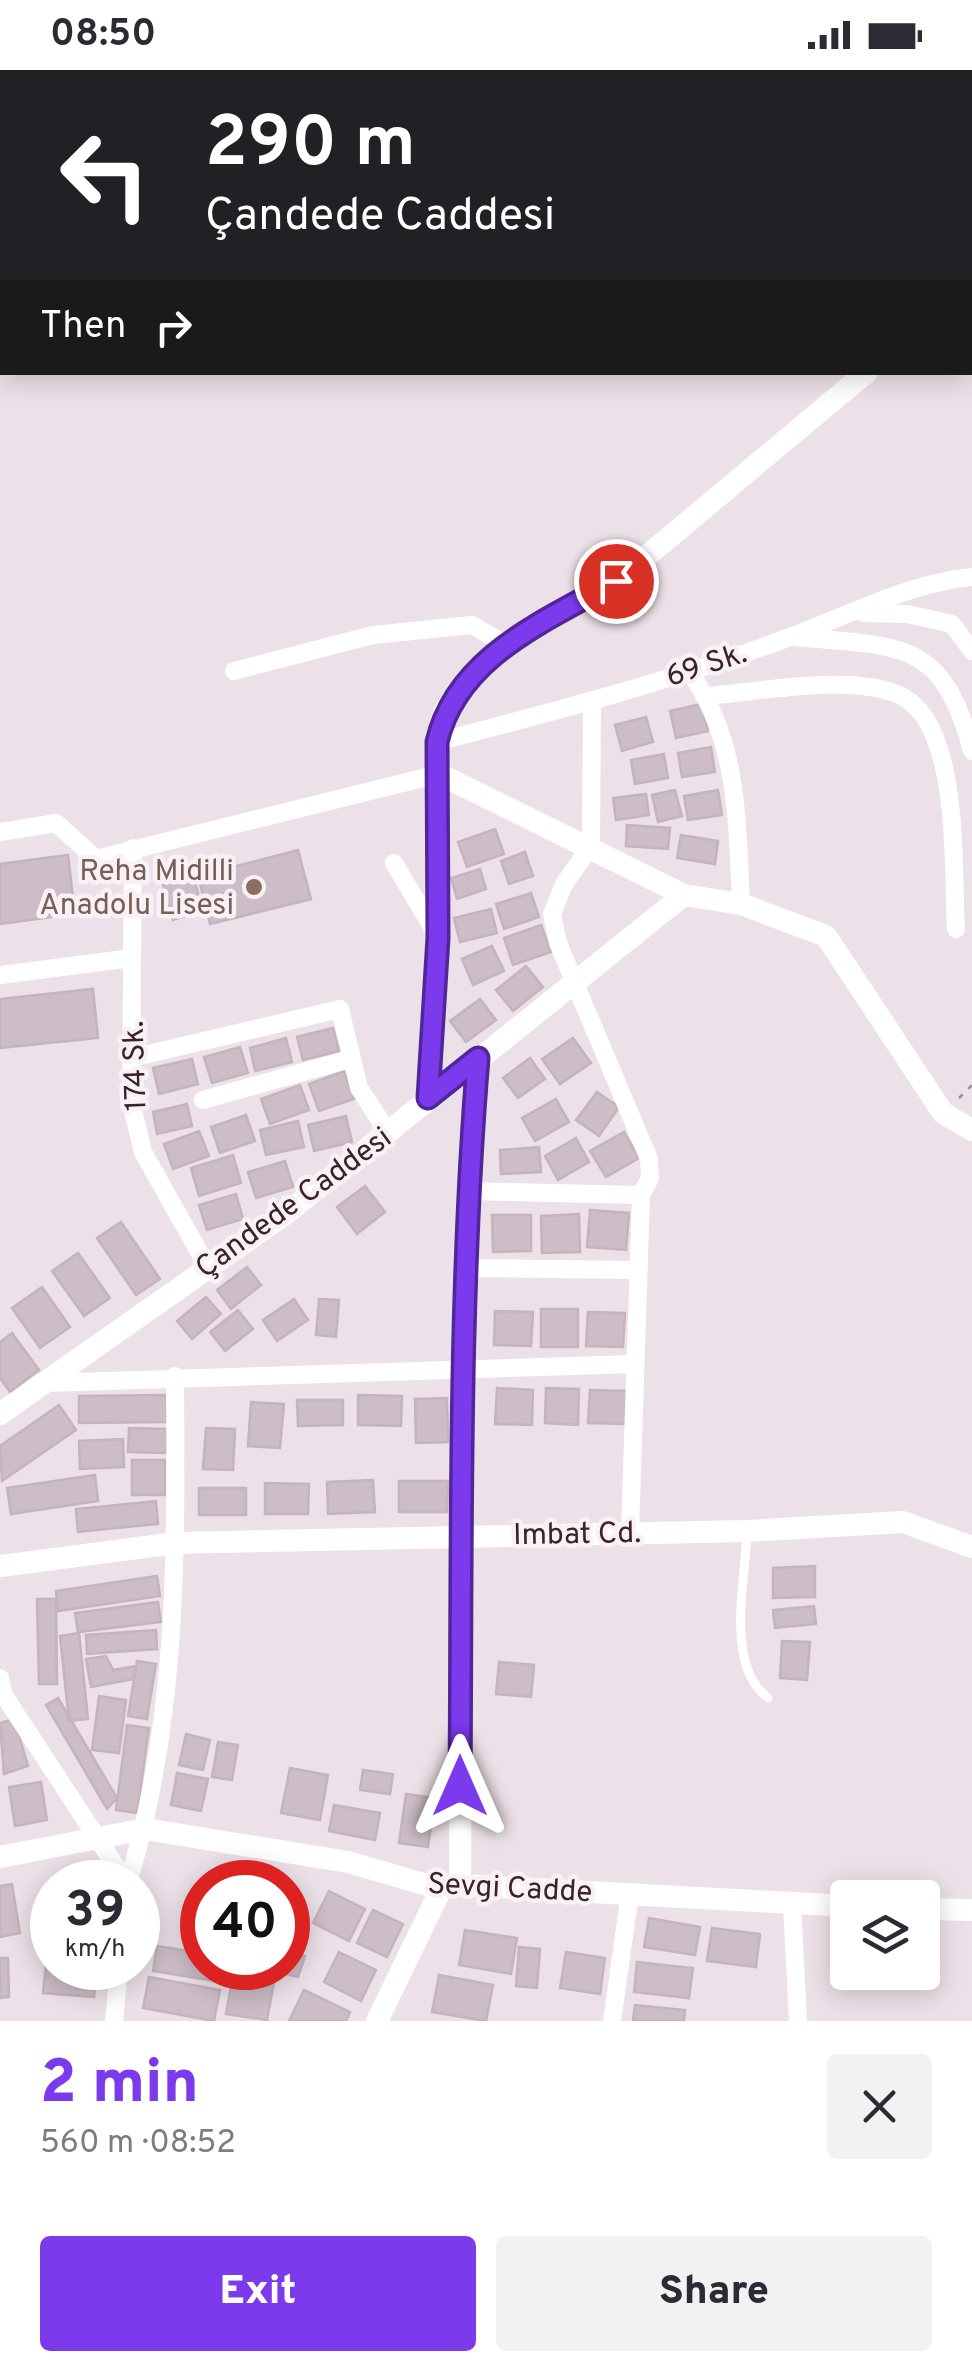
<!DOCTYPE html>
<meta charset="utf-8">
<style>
:root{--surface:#fff;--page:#f2f2f3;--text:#2b2b33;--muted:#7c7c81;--accent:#7c3aed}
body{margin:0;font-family:Overpass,sans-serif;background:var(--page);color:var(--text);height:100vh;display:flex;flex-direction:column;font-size:38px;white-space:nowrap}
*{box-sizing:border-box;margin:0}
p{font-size:32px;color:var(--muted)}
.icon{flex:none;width:55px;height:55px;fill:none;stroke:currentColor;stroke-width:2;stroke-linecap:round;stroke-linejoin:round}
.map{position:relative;height:1951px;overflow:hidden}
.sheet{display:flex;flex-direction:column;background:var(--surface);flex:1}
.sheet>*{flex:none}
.hud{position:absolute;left:0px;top:0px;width:972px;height:305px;box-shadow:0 5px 25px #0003;background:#202124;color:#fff;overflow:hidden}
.buttons{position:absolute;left:830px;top:1810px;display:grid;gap:20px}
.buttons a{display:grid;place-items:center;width:110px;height:110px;border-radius:10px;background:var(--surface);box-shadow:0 5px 25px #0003;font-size:50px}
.speed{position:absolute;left:30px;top:1790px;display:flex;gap:20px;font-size:50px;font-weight:700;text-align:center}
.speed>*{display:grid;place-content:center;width:130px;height:130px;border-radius:50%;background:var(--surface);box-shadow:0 5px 25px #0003;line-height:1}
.speed small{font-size:25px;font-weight:400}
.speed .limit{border:15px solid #d22;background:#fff;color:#111}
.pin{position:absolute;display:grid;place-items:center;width:85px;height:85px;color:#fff;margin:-42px;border:5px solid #fff;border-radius:50%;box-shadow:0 2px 10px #0007}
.me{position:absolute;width:110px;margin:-55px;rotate:0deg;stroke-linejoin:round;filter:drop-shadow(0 0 8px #0008)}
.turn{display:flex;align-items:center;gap:35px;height:210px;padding:0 40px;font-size:45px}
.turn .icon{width:130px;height:130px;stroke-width:2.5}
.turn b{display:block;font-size:70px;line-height:85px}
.then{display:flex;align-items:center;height:95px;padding:0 40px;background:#0003;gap:20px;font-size:38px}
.round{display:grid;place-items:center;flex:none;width:105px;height:105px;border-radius:10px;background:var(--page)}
.summary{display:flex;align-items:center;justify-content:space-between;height:170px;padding:0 40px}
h1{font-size:60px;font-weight:800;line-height:75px;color:var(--accent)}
.primary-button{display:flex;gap:20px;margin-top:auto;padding:20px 40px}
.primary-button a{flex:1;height:115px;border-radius:10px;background:var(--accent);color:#fff;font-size:40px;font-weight:800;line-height:115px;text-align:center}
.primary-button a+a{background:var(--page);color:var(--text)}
.status{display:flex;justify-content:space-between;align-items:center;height:70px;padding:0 50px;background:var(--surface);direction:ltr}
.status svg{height:28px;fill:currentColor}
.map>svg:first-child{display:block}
.building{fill:#ccbdc7;stroke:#c5b3be;stroke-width:2.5}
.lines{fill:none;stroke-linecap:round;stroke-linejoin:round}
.path{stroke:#af8199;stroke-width:2.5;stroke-dasharray:5 8;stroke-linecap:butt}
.service{stroke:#fff;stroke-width:9}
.minor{stroke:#fff;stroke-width:18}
.tertiary{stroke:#fff;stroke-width:22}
.route-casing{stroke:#51269a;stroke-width:25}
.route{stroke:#7c3aed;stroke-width:18}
.education-dot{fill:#8d6e63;stroke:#f8f1f6;stroke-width:4}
.labels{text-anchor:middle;stroke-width:9;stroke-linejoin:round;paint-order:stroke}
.street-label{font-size:30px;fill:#3c212e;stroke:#f8f1f6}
.education-label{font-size:30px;fill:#785e54;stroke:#f8f1f6;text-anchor:end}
</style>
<div class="status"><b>08:50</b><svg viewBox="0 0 49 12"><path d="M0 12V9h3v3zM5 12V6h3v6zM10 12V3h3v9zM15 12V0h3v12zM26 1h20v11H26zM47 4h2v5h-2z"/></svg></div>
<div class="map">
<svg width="972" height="1951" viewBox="0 0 972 1951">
<rect width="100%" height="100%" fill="#ece1e8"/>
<path class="building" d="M702,634L708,661L676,668L670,641Z
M646,647L653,672L622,681L615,655Z
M711,677L715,702L682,707L678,683Z
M664,684L668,708L635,714L631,690Z
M675,720L682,746L658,752L652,725Z
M718,720L722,745L688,750L684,726Z
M646,724L649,745L616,750L613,728Z
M627,755L670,758L668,779L626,776Z
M495,759L504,784L467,797L458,772Z
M681,765L718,771L715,794L677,788Z
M298,780L311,829L210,854L198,806Z
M525,782L533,806L509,814L501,791Z
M68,785L75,844L0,854V794Z
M480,799L486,819L457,829L451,808Z
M193,805L203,841L173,850L163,814Z
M531,823L539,847L504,859L496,834Z
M491,839L497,863L460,872L454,848Z
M541,855L551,882L513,895L504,868Z
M492,876L504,901L473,915L462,889Z
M526,896L543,917L513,941L496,920Z
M93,919L98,968L0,978V929Z
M480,929L496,950L466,972L450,951Z
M333,958L339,981L303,990L297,967Z
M286,968L292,992L255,1001L250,978Z
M573,968L591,993L560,1014L542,989Z
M240,977L248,1003L212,1013L204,987Z
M530,988L545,1009L518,1028L503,1008Z
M192,989L198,1014L159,1024L153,998Z
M344,1001L354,1029L319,1041L309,1014Z
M300,1015L309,1040L270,1054L261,1029Z
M597,1022L619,1037L599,1066L576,1050Z
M556,1029L569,1052L535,1071L522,1048Z
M187,1034L192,1056L157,1064L153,1042Z
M246,1045L255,1071L220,1083L211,1057Z
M346,1046L352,1072L314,1081L308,1055Z
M298,1051L304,1077L266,1085L260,1060Z
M199,1061L209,1086L173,1099L164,1074Z
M624,1062L639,1088L606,1107L590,1081Z
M576,1068L589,1092L558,1110L545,1086Z
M539,1077L541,1102L501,1104L500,1080Z
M233,1085L241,1113L199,1126L191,1098Z
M285,1091L293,1117L256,1128L248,1102Z
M365,1116L385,1142L357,1164L337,1137Z
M236,1124L243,1149L207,1160L199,1135Z
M590,1140L629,1143L626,1180L587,1177Z
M579,1144L580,1182L542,1183L541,1146Z
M492,1145H531V1181L493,1182Z
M121,1152L160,1209L136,1225L97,1168Z
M78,1183L110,1228L84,1246L52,1201Z
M247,1197L261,1215L231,1239L217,1220Z
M42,1217L70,1257L40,1278L12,1238Z
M206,1227L221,1244L192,1269L177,1251Z
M294,1229L308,1250L277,1271L263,1250Z
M319,1229L339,1230L336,1267L316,1265Z
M541,1239H578V1277H541Z
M238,1240L253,1259L225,1281L210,1262Z
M495,1241L533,1242L531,1276L494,1275Z
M588,1242L625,1243L623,1277L586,1276Z
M12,1263L39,1300L10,1322L0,1308V1272Z
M497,1318L533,1320L532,1355L495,1354Z
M546,1318L579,1319L578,1355L545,1353Z
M590,1320L628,1321L627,1354L588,1353Z
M167,1325V1352L79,1353V1326Z
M358,1325L402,1326L401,1356L358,1355Z
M447,1328L448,1372L416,1373L415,1329Z
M297,1330H343V1355L298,1356Z
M251,1332L284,1334L280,1378L248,1376Z
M59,1335L76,1360L2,1411L0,1376Z
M129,1358L168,1359L167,1383L128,1382Z
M206,1358L235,1359L233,1400L203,1399Z
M123,1369L124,1397L80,1399L79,1371Z
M132,1390H165V1425H132Z
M95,1405L98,1431L11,1444L7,1418Z
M373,1410L375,1442L328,1444L327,1412Z
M399,1411H448L447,1442H399Z
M265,1413L309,1414L308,1444H265Z
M199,1418H246V1445H199Z
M156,1431L158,1454L78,1462L76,1439Z
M815,1496V1527L773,1528V1498Z
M157,1506L160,1526L58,1541L56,1521Z
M37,1529H56L57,1614H39Z
M158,1532L161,1552L78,1562L75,1543Z
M814,1536L816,1554L775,1558L773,1540Z
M156,1560L157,1579L87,1584L86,1565Z
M79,1563L88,1649L69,1651L60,1566Z
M782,1571L810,1572L807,1610L780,1608Z
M106,1586L113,1600L136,1596L134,1609L91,1617L86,1589Z
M137,1591L156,1594L147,1649L128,1646Z
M499,1592L534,1595L531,1627L496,1624Z
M99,1626L126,1630L119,1683L92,1680Z
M58,1628L117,1728L107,1739L46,1635Z
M14,1649L28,1696L4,1704L0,1653Z
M127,1655L149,1658L137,1743L116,1740Z
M186,1664L210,1670L203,1700L179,1695Z
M218,1672L238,1675L232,1710L212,1707Z
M290,1698L328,1705L320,1750L281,1743Z
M363,1700L393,1704L390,1724L360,1720Z
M177,1703L208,1709L201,1741L171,1735Z
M41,1712L47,1750L15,1756L9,1717Z
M406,1724L435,1728L428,1777L399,1773Z
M334,1735L380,1743L375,1770L329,1761Z
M95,1799L97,1812H55L54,1806Z
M12,1814L20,1863L0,1867V1816Z
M329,1821L365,1839L349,1871L313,1853Z
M373,1840L403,1854L387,1887L357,1873Z
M649,1848L700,1857L695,1885L644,1877Z
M712,1858L760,1864L756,1897L707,1891Z
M465,1860L517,1868L511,1904L459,1895Z
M157,1876L202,1883V1898H223L221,1912L153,1901Z
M519,1877L540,1879L537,1918L516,1916Z
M288,1881L305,1886L298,1907L270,1900L288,1898Z
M339,1882L376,1900L361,1931L324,1912Z
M566,1882L605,1888L600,1924L560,1918Z
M47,1885L52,1886V1898H97L94,1927L43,1923Z
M0,1888H8L9,1927L0,1928Z
M637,1892L693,1898L689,1928L634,1922Z
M234,1900L275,1907L267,1950L226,1944Z
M439,1905L493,1915L486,1951L432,1942Z
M149,1907L220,1920L214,1951L143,1938Z
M304,1920L350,1942L346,1951H289Z
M635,1935L685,1940L684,1951H633Z"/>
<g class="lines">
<path class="path" d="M959,1028L972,1015"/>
<path class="service" d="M747,1464C745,1513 725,1596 768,1628"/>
<path class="minor" d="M862,2L868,0
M970,177H972
M864,543L907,544L952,554L972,581
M796,567C899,577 942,567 972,681
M234,601L373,565L472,555L505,574
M689,601C739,671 737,751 741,834
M706,626C760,622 847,604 897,624C962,649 952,800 956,859
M592,632L591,776L564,814L552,844L558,873L649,1089L650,1108L641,1125L630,1462
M437,672C556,641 675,610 790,567C849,545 909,513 972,507
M0,762L56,753L96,789L439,704L438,867L429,1028
M133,778L131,1033L143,1082L207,1196
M394,793L438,867
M0,905L132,888
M131,988L340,939L359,1018L389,1064
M203,1030L350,989
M467,1121L641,1125
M465,1198L638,1200
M43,1313L634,1294
M0,1608L3,1624L126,1812
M128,1812C179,1649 176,1475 175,1306
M792,1834L798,1951
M114,1951L119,1898
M612,1951L630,1823"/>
<path class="tertiary" d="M970,238H972
M867,302L617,511L505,574L472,604L444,642L437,672L439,704L684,825L741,834L826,866L943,1043L972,1060
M0,1344L288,1142L684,825
M0,1496L176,1473L747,1461L903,1452L972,1477
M0,1787L145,1759L348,1792L441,1819L460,1815L848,1836
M460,1815C462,1539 455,1263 478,988
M922,1839L972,1840
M377,1951L441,1819"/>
</g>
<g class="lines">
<defs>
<path id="route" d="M460,1716C462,1473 458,1230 478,988L428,1028L438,868L437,672C457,586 546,551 616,511"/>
</defs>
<use href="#route" class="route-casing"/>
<use href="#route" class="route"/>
</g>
<circle class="education-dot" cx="254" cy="817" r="10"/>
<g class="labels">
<g class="street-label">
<text transform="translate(706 594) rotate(-18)" y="10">69 Sk.</text>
<text transform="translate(134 996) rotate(-92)" y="10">174 Sk.</text>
<text transform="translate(293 1132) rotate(-36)" y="10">Çandede Caddesi</text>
<text transform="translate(577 1463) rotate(-1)" y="10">Imbat Cd.</text>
<text transform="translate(510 1817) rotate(3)" y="10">Sevgi Cadde</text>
</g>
<g class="education-label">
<text x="234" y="810">Reha Midilli<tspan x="234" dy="34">Anadolu Lisesi</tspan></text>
</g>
</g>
</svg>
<div class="buttons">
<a><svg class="icon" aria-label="layers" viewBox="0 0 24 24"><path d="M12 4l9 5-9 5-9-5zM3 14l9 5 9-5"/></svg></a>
</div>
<div class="speed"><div>39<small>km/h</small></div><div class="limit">40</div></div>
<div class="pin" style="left:616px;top:511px;background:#d93025"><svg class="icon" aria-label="arrive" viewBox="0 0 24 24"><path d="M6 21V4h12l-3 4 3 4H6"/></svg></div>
<svg class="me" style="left:460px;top:1716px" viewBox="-20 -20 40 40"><path d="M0-17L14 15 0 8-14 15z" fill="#7c3aed" stroke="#fff" stroke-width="4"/></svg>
<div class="hud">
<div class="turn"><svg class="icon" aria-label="left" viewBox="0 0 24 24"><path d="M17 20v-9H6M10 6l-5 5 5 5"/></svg><div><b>290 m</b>Çandede Caddesi</div></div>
<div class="then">Then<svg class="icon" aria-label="right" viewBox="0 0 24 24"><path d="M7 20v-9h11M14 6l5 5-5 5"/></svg></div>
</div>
</div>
<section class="sheet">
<div class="summary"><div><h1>2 min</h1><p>560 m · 08:52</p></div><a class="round"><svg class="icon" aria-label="close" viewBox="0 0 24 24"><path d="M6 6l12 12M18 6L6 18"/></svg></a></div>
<div class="primary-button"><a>Exit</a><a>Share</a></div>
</section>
